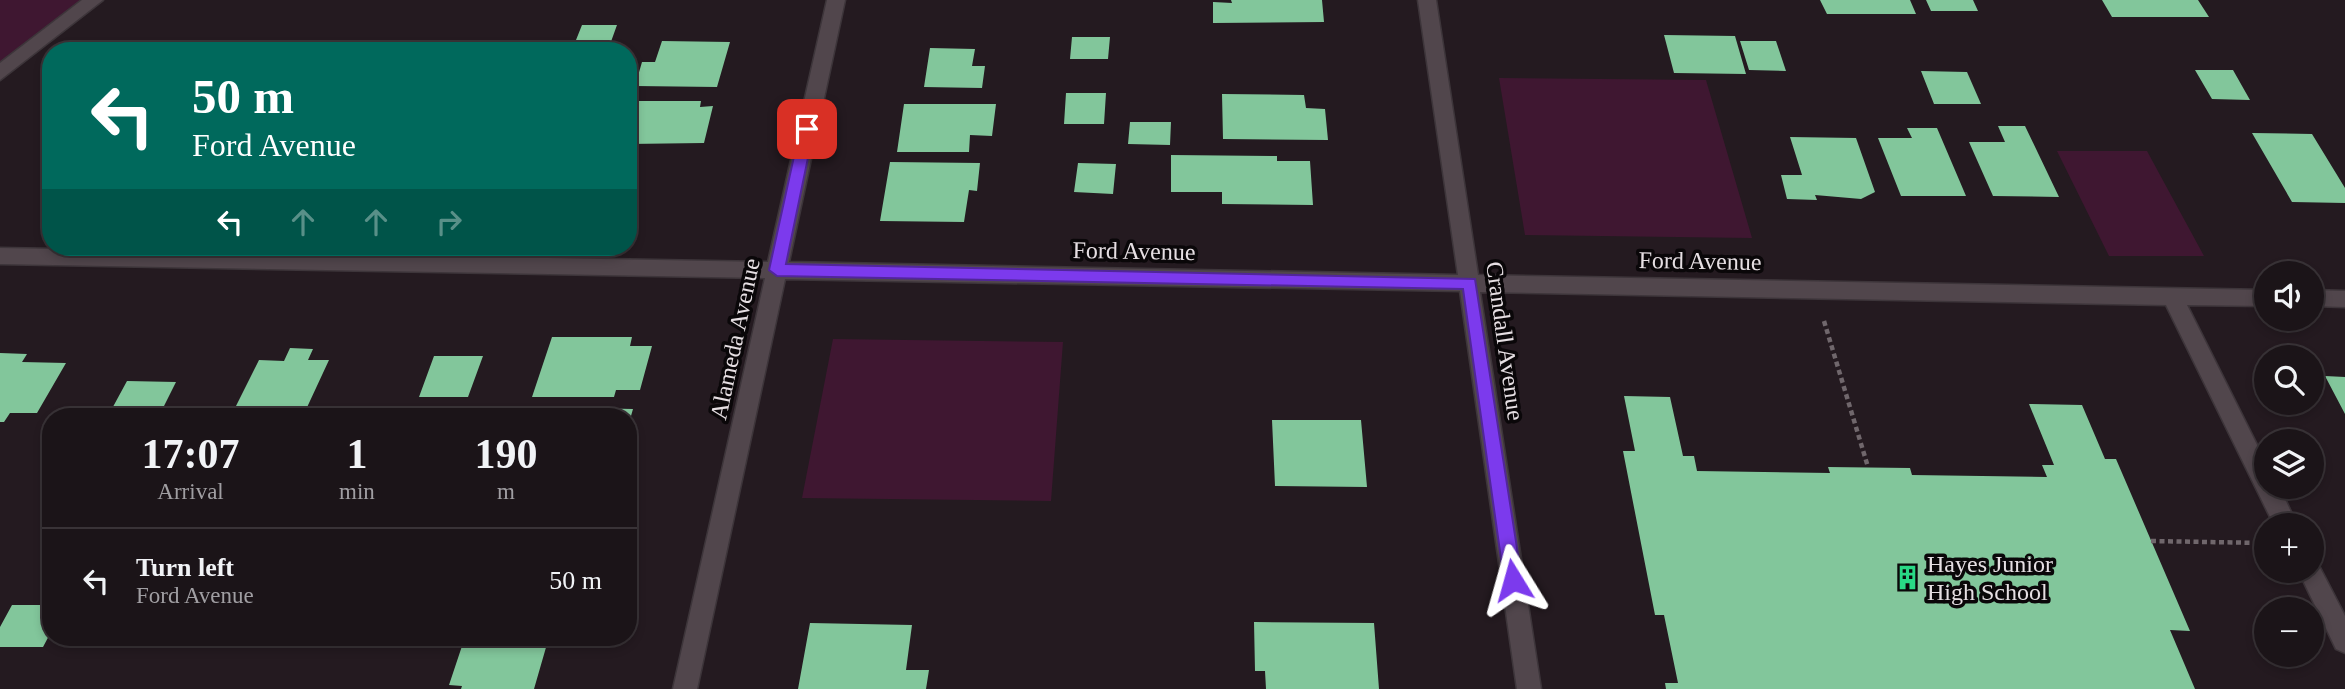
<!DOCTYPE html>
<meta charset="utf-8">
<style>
:root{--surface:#1b1418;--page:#241d21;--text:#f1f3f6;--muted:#a09ea2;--line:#393337}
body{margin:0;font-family:Georgia,serif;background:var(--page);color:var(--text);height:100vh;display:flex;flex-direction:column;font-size:26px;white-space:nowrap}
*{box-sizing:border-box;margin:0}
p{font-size:23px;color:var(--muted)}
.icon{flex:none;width:38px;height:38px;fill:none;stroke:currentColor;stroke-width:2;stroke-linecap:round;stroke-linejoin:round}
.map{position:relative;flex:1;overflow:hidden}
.drawer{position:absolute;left:42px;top:408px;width:595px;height:238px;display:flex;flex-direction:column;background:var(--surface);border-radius:28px;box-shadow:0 4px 10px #0003,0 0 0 2px var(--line)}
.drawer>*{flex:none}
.top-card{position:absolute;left:42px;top:42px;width:595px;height:214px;border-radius:28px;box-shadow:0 4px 10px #0003,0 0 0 2px var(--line);background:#00695c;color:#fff;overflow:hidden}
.buttons{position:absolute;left:2254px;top:261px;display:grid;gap:14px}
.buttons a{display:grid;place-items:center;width:70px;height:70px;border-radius:50%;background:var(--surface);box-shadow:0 4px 10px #0003,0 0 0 2px var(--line);font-size:35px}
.pin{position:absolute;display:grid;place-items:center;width:60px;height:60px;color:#fff;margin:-30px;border-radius:14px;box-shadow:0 4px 10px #0006}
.me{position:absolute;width:77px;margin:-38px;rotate:352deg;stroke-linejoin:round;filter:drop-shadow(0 0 5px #0008)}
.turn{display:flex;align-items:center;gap:24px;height:147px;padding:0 35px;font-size:32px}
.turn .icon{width:91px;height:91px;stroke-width:2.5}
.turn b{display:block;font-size:49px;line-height:60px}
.lanes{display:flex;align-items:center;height:66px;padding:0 35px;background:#0003;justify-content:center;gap:35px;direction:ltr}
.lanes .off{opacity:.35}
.eta{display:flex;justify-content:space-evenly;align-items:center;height:119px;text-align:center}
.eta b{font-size:42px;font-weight:600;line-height:49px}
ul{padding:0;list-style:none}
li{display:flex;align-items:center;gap:21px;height:105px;padding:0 35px;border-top:2px solid var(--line)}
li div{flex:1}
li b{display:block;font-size:26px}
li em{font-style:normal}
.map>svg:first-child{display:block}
.green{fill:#3f1731}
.building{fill:#82c69b}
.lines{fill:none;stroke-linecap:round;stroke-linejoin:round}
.minor-casing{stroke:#3d353a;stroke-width:3}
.path{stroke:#70676c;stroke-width:4.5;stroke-dasharray:5 3.5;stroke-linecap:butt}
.minor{fill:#51464c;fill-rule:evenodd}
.route{fill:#7c3aed;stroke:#51269a;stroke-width:2}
.labels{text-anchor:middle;stroke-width:7;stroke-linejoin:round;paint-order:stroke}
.street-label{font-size:24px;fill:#e6dfe3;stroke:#0a0709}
.poi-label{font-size:24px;fill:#e6dfe3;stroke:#0a0709;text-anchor:start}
</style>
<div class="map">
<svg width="2345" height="689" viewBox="0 0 2345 689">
<rect width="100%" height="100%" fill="#241a20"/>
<path class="green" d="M0,0H94L0,73Z
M1499,78L1706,80L1752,238L1525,235Z
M2057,151H2147L2204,256H2109Z
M833,339L1063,342L1051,501L802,498Z"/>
<path class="building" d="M1231,0H1322L1324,22L1213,23V2L1232,3Z
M1820,0H1910L1916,14H1827Z
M1926,0H1973L1978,11H1931Z
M2102,0H2198L2209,17H2112Z
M582,25H617L608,50H572Z
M1664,35L1735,36L1746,74L1674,73Z
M1072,37H1110L1108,59H1070Z
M662,41L730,42L717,87L635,86L642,62H655Z
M1740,41H1776L1786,71L1749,70Z
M930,48L975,49L972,66H985L982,88L924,87Z
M2195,70H2233L2250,100L2212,99Z
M1921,71L1967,72L1981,104H1934Z
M1066,93H1106L1104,124H1064Z
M1222,94L1304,95L1306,108L1325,109L1328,140L1223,139Z
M628,101H701L700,107L713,106L704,143L628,144Z
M904,104H996L992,136L970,135L969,152H897Z
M1130,122H1171L1170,145L1128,144Z
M1998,126H2025L2059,197L1993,196L1969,142H2005Z
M1907,128H1937L1966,196H1901L1878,138H1912Z
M2252,133L2312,134L2345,188V203L2292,202Z
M1790,137L1856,138L1875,192L1861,199L1815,195L1817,200L1787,199L1781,175H1802Z
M1171,155L1277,156V161H1310L1313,205L1222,204V192H1171Z
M890,162L980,163L977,191L969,190L964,222L880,221Z
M1078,163L1116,164L1113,194L1074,192Z
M552,337H632L630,346H652L640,390H616L614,397H532Z
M290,348L313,349L308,360H329L303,416H231L259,360L284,361Z
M0,353L27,354L22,362L66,363L37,413H10L4,422H0Z
M434,356H483L468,397H419Z
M2325,376L2345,377V414Z
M127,381L176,382L159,416H108Z
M1624,396L1670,397L1683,456H1694L1697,471L1830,473L1828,467L1910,468L1912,475L2047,477L2042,465H2054L2029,404L2082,405L2105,459H2116L2190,631L2170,630L2195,689H1666L1665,683H1678L1664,615H1655L1623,451H1635Z
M587,408L633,409L629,423L628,416H585Z
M1272,420H1361L1367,487L1275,486Z
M12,605H51V632L43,647H0V627Z
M1254,622L1374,623L1379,689H1266L1265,671H1255Z
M810,623L912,625L906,670H929L926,689H798Z
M465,637H549L534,689H461L462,686L449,685Z"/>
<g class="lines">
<defs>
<path id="minor" d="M82,0H103L0,80V63Z
M827,0H845L789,262L1458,275L1418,0H1436L1478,275L2266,290V306L2187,305L2266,463V486H2279L2297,525H2274L2166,305L1480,292L1541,689H1517L1460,291L785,279L697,689H673L765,278L0,264V248L768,262Z
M2312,290L2345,291V307L2312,306Z
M2312,560L2317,562L2345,616V653L2336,649L2298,570H2312Z"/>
</defs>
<use href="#minor" class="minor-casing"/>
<path class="path" d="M1824,321L1868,467
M2151,541L2265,543"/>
<use href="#minor" class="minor"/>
</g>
<path class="route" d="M807,124L814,129L786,264L1475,279L1522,580L1519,586L1513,588L1506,586L1504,580L1463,289L777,276L769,270L800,129Z"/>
<defs>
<symbol id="building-bare" viewBox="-9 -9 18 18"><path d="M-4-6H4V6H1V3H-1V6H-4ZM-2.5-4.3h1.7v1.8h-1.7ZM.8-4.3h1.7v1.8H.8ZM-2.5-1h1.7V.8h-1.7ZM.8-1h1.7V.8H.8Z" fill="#29d885" stroke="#0a0709" stroke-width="2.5" paint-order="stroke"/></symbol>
</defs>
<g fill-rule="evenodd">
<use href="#building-bare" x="1890" y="560" width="35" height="35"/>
</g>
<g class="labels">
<g class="street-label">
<text transform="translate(1134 251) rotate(1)" y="8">Ford Avenue</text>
<text transform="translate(1700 261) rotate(1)" y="8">Ford Avenue</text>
<text transform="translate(735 339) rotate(-78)" y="8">Alameda Avenue</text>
<text transform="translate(1505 341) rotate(82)" y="8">Crandall Avenue</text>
</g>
<g class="poi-label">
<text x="1927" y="572">Hayes Junior<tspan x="1927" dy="28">High School</tspan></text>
</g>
</g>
</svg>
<div class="buttons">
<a><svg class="icon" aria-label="sound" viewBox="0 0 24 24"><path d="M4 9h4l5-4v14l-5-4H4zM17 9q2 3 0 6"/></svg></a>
<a><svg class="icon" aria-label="search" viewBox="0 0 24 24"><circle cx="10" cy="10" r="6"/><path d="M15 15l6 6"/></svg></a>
<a><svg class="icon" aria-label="layers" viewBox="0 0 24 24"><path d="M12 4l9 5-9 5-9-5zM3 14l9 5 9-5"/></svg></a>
<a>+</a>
<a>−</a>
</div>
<div class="pin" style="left:807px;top:129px;background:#d93025"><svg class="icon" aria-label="arrive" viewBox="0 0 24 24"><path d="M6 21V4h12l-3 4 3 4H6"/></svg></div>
<svg class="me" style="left:1513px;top:580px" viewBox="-20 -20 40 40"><path d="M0-17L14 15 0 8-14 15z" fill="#7c3aed" stroke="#fff" stroke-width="4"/></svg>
<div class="top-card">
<div class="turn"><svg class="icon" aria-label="left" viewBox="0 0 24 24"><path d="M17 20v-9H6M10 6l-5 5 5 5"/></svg><div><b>50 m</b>Ford Avenue</div></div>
<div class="lanes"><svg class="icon" aria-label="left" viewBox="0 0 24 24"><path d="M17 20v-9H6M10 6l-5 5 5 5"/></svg><svg class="icon off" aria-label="ahead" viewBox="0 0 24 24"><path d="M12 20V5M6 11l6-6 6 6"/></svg><svg class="icon off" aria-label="ahead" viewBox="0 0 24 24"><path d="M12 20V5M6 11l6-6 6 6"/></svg><svg class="icon off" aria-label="right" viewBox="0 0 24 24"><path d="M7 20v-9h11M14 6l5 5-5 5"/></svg></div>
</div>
<section class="drawer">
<div class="eta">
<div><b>17:07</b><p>Arrival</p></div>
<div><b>1</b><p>min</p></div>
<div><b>190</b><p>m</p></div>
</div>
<ul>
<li><svg class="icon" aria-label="left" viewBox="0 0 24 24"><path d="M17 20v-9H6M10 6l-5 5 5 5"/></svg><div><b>Turn left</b><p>Ford Avenue</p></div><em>50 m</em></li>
</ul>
</section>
</div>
